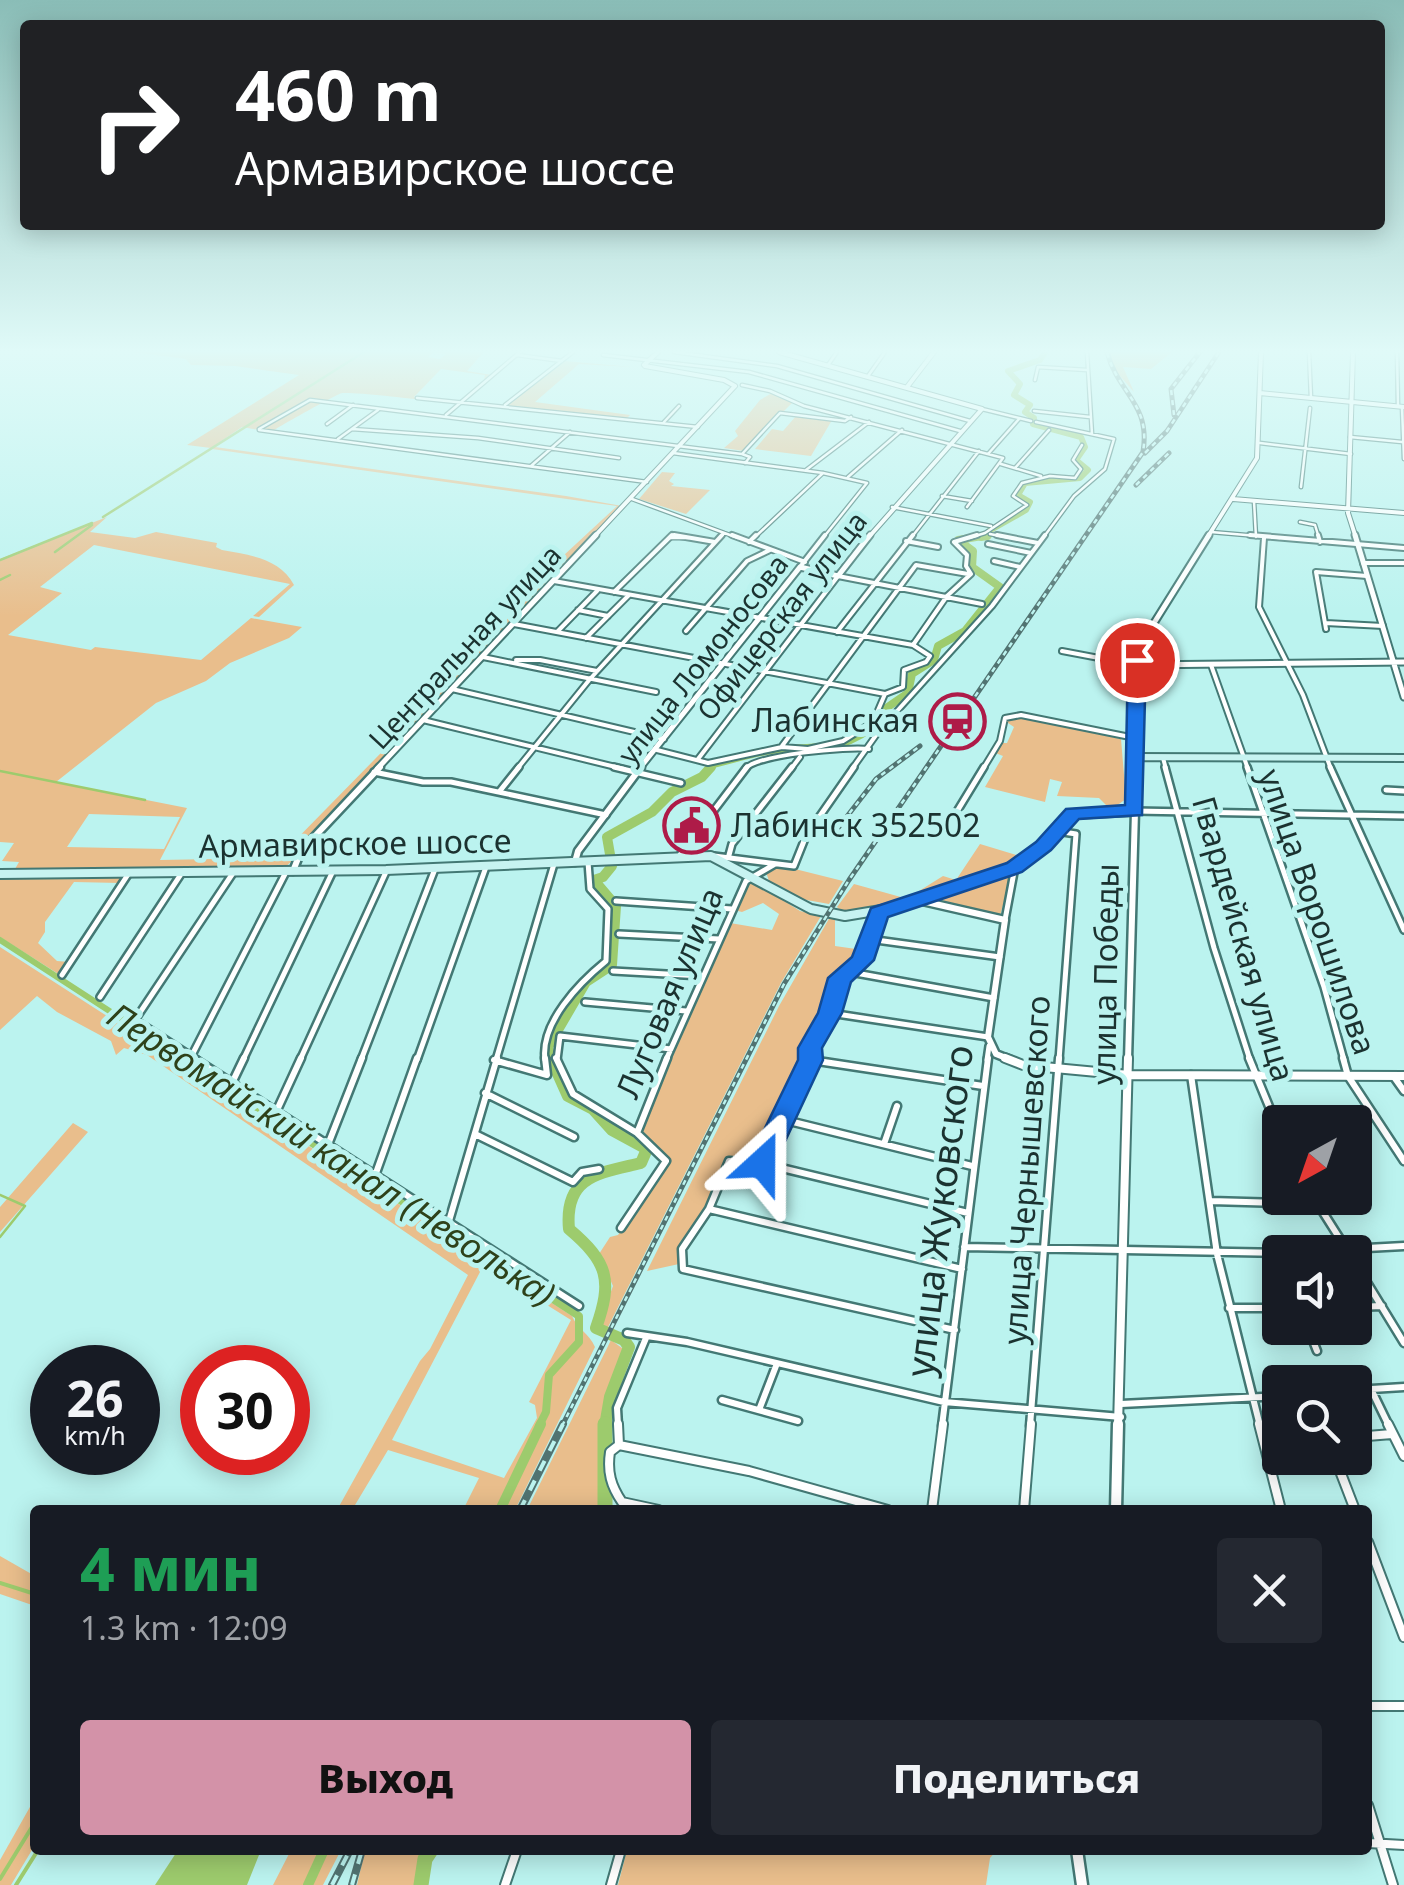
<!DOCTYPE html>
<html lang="ru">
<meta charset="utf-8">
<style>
:root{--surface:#171b24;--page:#242831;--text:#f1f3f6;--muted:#9ea1a6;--accent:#d392a8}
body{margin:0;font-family:"Noto Sans",sans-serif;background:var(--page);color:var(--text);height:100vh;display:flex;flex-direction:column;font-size:38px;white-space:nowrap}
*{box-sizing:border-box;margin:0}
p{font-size:32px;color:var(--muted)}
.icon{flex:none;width:55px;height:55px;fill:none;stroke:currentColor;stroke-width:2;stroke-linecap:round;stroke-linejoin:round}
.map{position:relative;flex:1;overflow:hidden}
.details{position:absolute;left:30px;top:1505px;width:1342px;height:350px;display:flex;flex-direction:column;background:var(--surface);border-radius:10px;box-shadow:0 5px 25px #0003}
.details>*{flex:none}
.guide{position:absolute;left:20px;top:20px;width:1365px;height:210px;border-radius:10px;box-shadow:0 5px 25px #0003;background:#202124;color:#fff;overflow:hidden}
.needle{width:65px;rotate:220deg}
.controls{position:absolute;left:1262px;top:1105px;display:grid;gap:20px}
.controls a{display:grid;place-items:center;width:110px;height:110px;border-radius:10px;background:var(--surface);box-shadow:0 5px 25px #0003;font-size:50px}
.speed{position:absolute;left:30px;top:1345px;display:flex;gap:20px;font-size:50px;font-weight:700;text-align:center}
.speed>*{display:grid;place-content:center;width:130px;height:130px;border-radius:50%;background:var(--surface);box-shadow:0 5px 25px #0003;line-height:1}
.speed small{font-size:25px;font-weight:400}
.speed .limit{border:15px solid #d22;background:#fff;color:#111}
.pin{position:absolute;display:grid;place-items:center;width:85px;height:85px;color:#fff;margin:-42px;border:5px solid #fff;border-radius:50%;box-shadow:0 2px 10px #0007}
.me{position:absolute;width:110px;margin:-55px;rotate:24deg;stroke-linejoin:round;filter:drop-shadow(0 0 8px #0008)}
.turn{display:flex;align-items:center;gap:35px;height:210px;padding:0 50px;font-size:45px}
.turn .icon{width:130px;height:130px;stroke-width:2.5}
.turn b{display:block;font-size:70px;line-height:85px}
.round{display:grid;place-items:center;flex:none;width:105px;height:105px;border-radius:10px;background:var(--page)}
.headline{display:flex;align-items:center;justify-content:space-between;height:170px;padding:0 50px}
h1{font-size:60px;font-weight:800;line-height:75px;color:#1e9e55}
.primary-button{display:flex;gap:20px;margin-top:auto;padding:20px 50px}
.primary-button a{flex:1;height:115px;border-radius:10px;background:var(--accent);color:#111;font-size:40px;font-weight:800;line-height:115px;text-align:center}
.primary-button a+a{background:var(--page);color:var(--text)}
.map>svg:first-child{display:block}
.green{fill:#e9be8c;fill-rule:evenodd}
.water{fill:#9dcb6d}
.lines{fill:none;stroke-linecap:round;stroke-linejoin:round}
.stream-far1{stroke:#9dcb6d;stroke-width:2.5}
.stream{stroke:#9dcb6d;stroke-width:4}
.canal-far2{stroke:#9dcb6d;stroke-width:6}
.canal-far1{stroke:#9dcb6d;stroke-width:8}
.canal{stroke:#9dcb6d;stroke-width:10}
.river-far4{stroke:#9dcb6d;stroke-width:6}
.river-far3{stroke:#9dcb6d;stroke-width:8}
.river-far2{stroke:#9dcb6d;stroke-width:10}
.river-far1{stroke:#9dcb6d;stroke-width:12}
.river{stroke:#9dcb6d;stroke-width:15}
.minor-far4-casing{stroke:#437874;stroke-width:5}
.minor-far3-casing{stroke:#437874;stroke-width:8}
.minor-far2-casing{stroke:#437874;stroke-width:10}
.minor-far1-casing{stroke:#437874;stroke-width:11}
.minor-casing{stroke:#437874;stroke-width:12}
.tertiary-far4-casing{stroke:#437874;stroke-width:6}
.tertiary-far3-casing{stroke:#437874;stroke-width:9}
.tertiary-far2-casing{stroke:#437874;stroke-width:11}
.tertiary-far1-casing{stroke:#437874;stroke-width:12}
.tertiary-casing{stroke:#437874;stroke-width:15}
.secondary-far1-casing{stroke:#437874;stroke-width:10}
.secondary-casing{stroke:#437874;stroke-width:12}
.minor-far4{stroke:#fff;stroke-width:2.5}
.minor-far3{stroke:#fff;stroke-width:4}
.minor-far2{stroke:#fff;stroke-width:5}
.minor-far1{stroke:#fff;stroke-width:6}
.minor{stroke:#fff;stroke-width:8}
.tertiary-far4{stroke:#fff;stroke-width:4}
.tertiary-far3{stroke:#fff;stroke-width:5}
.tertiary-far2{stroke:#fff;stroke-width:6}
.tertiary-far1{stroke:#fff;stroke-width:8}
.tertiary{stroke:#fff;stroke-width:10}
.secondary-far1{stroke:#c7f3f1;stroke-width:6}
.secondary{stroke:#c7f3f1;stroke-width:8}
.rail-far1-casing{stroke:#517371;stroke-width:5}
.rail-casing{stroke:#517371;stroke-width:8}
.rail-far1{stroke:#bbf3ef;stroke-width:2.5;stroke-dasharray:5;stroke-linecap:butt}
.rail{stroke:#bbf3ef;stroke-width:4;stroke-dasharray:11;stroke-linecap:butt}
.route{fill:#1a73e8;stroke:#114b97;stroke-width:2.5}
.labels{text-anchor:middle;stroke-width:10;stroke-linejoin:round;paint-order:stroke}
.far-street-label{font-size:28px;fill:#1b3230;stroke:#bbf3ef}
.poi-label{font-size:32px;fill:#1b3230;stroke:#bbf3ef;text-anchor:end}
.street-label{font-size:32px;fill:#1b3230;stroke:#bbf3ef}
.water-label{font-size:35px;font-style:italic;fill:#2e411a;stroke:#bbf3ef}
.near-street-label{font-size:38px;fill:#1b3230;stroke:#bbf3ef}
</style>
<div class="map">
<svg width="1404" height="1885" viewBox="0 0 1404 1885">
<rect width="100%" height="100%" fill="#bbf3ef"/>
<path class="green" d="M133,352H362L358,356L366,352H434L428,357L440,359L446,354L435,352H484L467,371L492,375L484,380L485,375L441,369L414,397L423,400C408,398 354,392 342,393C337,394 280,426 271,432L242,427L211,448L187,445L299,375L235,366L191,365L186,359Z
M1172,352L1151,369L1123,367L1134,392L1113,368L1108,352Z
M564,361L632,367L579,364L535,402L630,415L625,420L507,406Z
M772,393L794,401L744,451L724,448L738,436L735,431L760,400Z
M796,416L832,420L811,456L755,449L772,429L783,431Z
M215,447L566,496L622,506L482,653H460L479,649L560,564L563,556L617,506L212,449Z
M662,472L675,473L669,481L674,484L671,486L710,490L686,514L639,499Z
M107,517L90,532L135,538L156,532L217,543L216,547L222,550C249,555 280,558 294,585L259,617L253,616L290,584L94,545L40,587L62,593L8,635L91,650L95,647L201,660L251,618L302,627L289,638L230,663L206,681L156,703L56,782L40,779L187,808L160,860L278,858L473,659L475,662L298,849L289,851L286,856L292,861L284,868L0,872L15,869L19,862L2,861L14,843L0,842V559ZM89,814L180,817L164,849L67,847Z
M1017,716L1121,739L1126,799L1116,806H1107L1099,798L1057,796L1062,782L1050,779L1045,802L985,787L1003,756L993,752L1001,743H1007L1014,727L1005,721Z
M980,844L1023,857L940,890L919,891L943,876L956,880Z
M779,865L843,881L829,904L801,899L769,881L766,872Z
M1004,875L1010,879L1000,916L941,900Z
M0,879L122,878L123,879L120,883L74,882L45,922V932L38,943L57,961L70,962L60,975L0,937Z
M748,882H755L800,911L821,916L781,983L606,1331L599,1325L613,1286L599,1254L610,1237L618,1235L667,1162L640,1132L730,923L772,930L779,914L763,903L742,912L734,910Z
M854,884L908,899L855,912L840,910L837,907Z
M830,917L835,920V946L863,950L859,960L838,978L827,1013L808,1047V1059L760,1161L728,1159L706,1208L681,1243L679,1264L647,1271L779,1006Z
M0,947L572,1316C578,1330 589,1333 595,1347L515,1510H463L479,1478L388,1450L352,1510H337L420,1361L430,1349L468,1275L147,1055L124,1048L116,1055L111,1041L57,1012L37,996L0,1030ZM486,1267L571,1320L529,1402L535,1405L537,1418L504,1478L392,1440L480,1272Z
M73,1123L88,1132L0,1232V1207Z
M611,1340L626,1351L617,1364L616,1380L602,1413L605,1434L598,1467L602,1510H527Z
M0,1556L35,1576V1606L0,1594Z
M35,1798V1845L11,1885H0V1860Z
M291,1850H341L323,1885H273Z
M365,1850H427L418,1885H357Z
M627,1850H997L990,1858L986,1885H618Z"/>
<path class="water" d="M178,1850H261L247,1885H155Z"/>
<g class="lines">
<path class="stream-far1" d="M103,517L364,352
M55,552L92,525
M0,560L92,523
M0,580L10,575
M0,771L145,800
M0,1195L25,1206L0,1237"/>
<path class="stream" d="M0,1583L35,1594
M0,1879L35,1822
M16,1885L38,1850"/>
<path class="canal-far2" d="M0,940L185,1060"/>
<path class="canal-far1" d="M181,1058L579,1316V1342L549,1375L546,1412L539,1426"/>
<path class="canal" d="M500,1510L541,1424
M308,1885L324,1850"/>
<path class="river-far4" d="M981,538L988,537L989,531L1026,510L1030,502L1018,495L1025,483L1080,478L1088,470L1076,460L1085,447L1081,437L1033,424L1034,418L1025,412L1030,405L1014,395L1020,384L1008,371L1040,360L1045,352"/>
<path class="river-far3" d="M709,769L713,764C735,759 760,750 782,749C827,747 846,750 883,719L882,711L908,693L912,674L934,660L938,646L965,631L1000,587L972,567L973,551L958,540L988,535"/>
<path class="river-far2" d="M551,1060L548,1047L586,982L612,965L616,906L594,880L603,877L612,866L607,837L652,812L672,792L702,777L711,767"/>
<path class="river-far1" d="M551,1058L568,1096L593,1109L612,1130L647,1149L641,1163C600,1173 564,1175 569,1229C608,1262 613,1280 596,1328L624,1340L629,1347L610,1397L605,1426"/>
<path class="river" d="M605,1424V1510
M421,1885L425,1859L431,1850"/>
<defs>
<path id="minor-far4" d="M674,352L777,366L970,421
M1087,352L1092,434
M1309,352L1311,398
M1397,352L1398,406
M517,355L562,361
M603,355L749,372L960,431
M828,365L837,352
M868,376L885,352
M1035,380L1038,367L1087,370
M742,385L770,391L804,406L1003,458L967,507
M417,398L698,427
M505,405L573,352
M1402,407L1404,459
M982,409L1031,421
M1034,411L1090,417
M446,415L520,352
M664,422L679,406
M1036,422L1114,439L1105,469L1074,496L1043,538
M327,424L353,405
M259,429L310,400L742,454
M352,429L478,438L619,458
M259,430L647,482
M1350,437L1402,442
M338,439L378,410
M1260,443L1351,454
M673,453L823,473L867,483L823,538
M988,454L1019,419
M745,463L750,457L742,454L780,413L845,421L851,417
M1001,464L1041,476
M531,466L570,432
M1015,468L1049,430
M806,470L869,422
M848,477L902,430
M1301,487L1310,408
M942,496L972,501
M632,499L738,538
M1254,501L1256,537
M892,507L991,526
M1300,522L1315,525L1319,538
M1211,532L1280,538
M990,534L1010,538
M669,538H689
M720,538L724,533
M754,538L823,473
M911,538L979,451
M969,538L985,533L1027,505L1013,496L1022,483L1050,476L1075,478L1081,469L1073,460L1082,445"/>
<path id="minor-far3" d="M674,535L715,542
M732,535L805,562
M997,535L1038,543
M1250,535L1404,548
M1318,535L1320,542
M1264,538L1259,607L1303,695L1331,769
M906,541L938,547
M749,542L756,535
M988,544L1031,553
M994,561L1020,567
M1363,563H1404
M800,567L825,535
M554,581L913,645L930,656L926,662L904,670L903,687L885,694L873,722L843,741L808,749L782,747L708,763L657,750
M614,592L672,535
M578,610L608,616
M1326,623L1383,626
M514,624L885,694
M1326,629L1316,572L1367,576
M686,631L747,561L770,550
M557,632L597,591
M837,632L913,535
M586,638L629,595
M913,645L947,596L971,574L966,566L967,555L954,542L977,535
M1062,651L1136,665
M483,657L656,692
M516,660H540L597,671
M1211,665L1248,769
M452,689L664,739
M423,720L624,769
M782,746L916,565L968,574
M1163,758L1166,769
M698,759L838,576L982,604
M517,769L590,679L722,535
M745,769C755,755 849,746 869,749
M791,769L800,757
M852,769L879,731L992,606L1045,535
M983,769L1000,741L1005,718L1021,715L1135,738"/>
<path id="minor-far2" d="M614,767L681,783
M1165,767L1214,948L1250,1060
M1247,767L1324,987L1344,1060
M1330,767L1404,930
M374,772L423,782H451L606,815
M1386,790L1404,791
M499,792L519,767
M1135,811L1404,816
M956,813L984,767
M1057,831L1076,834L1059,1060
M680,855L747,767
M729,855L732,844L792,767
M714,856L794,866L806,836L854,767
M616,901L732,909
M1005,920L1015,867
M619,934L719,939
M869,939L1000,957
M613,971L702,976
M850,972L994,998
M62,975L129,873
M100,997L181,874
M585,1002L686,1011
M830,1013L988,1037
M191,1057L286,872
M197,1060L135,1020L233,873
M243,1060L333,871
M300,1060L386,872
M361,1060L435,869
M417,1060L486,867
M496,1060L554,864
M545,1060C540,1023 579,983 606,961L608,909L590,889L588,862
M557,1060L560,1036L671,1049
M666,1060L746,881L775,864
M811,1060L810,1048L830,1013L840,979L862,960L879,913
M987,1060L989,1046"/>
<path id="minor-far1" d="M193,1058L579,1306
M556,1058L573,1094L637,1133
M1249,1058L1280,1133
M1343,1058L1348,1076L1404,1161
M494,1060L547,1075L545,1058
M811,1060L983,1086
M1191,1075L1217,1254L1260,1426
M1394,1077L1404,1091
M232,1083L244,1058
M485,1093L574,1137
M277,1110L301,1058
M781,1119L972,1166
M475,1134L573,1182L582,1172L599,1169
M329,1142L362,1058
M884,1144L897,1106
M762,1163L811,1058
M376,1173L417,1058
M1314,1198L1347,1250
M1211,1201L1318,1204
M709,1209L962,1269
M449,1221L497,1058
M621,1228L666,1161L637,1133L667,1058
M964,1247L1280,1253
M1293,1252L1404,1246
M1355,1263L1404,1343
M1355,1307L1382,1306
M1229,1308H1280
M1308,1328L1317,1351
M955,1330L683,1269L682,1249L709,1209L729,1161L761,1163L968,1213
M627,1333L687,1342L944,1402L1121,1417
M1371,1389L1389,1426
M1355,1390L1404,1387
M722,1400L798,1421
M1121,1404L1280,1396
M759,1410L776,1366
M618,1426L617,1408L646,1338
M942,1426L988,1058
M1030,1426L1059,1058"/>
<path id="minor" d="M618,1424L619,1445L610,1452C607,1472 611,1486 622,1502L659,1510
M1259,1424L1281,1510
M1388,1424L1404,1456
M1355,1437L1392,1434
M619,1445L749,1471L888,1510
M1335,1458L1355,1510
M932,1510L943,1424
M1024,1510L1031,1424
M1368,1542L1404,1637
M1368,1706H1404
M1368,1805L1393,1885
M1368,1843L1404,1845
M505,1885L517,1850
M611,1885L621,1850"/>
<path id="tertiary-far4" d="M779,352L982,409L868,538
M1353,352L1348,513L1356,538
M644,365L658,352
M907,387L934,352
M1260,393L1404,407
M1233,499L1404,513
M593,538L735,386L724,380L645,366
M1207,538L1257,458L1261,352"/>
<path id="tertiary-far3" d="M1355,535L1404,697
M1136,665L1404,662
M1135,757L1139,647L1209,535
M377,769L596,535
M639,769L800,567L838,576L870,535"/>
<path id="tertiary-far2" d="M575,862L578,851L641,767
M293,871L301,851L380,767
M922,901L1005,920L988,1037L996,1054L1011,1060
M1128,1060L1135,811"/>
<path id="tertiary-far1" d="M1005,1058L1023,1065L1129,1075L1404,1076
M1118,1426L1128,1058"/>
<path id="tertiary" d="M1116,1510L1118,1424
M1077,1850L1082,1885"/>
<path id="secondary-far1" d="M1135,769V757L1404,758"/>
<path id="secondary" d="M0,874L386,870L711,856L811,909L845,916L899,907L990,877L1030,857L1073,814L1135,811V767"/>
</defs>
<use href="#minor-far4" class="minor-far4-casing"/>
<use href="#minor-far3" class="minor-far3-casing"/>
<use href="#minor-far2" class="minor-far2-casing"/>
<use href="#minor-far1" class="minor-far1-casing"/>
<use href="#minor" class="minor-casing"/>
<use href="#tertiary-far4" class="tertiary-far4-casing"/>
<use href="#tertiary-far3" class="tertiary-far3-casing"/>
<use href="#tertiary-far2" class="tertiary-far2-casing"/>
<use href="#tertiary-far1" class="tertiary-far1-casing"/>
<use href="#tertiary" class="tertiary-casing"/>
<use href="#secondary-far1" class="secondary-far1-casing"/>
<use href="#secondary" class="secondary-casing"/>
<use href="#minor-far4" class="minor-far4"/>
<use href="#minor-far3" class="minor-far3"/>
<use href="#minor-far2" class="minor-far2"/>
<use href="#minor-far1" class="minor-far1"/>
<use href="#minor" class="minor"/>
<use href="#tertiary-far4" class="tertiary-far4"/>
<use href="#tertiary-far3" class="tertiary-far3"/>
<use href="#tertiary-far2" class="tertiary-far2"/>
<use href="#tertiary-far1" class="tertiary-far1"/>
<use href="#tertiary" class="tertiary"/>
<use href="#secondary-far1" class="secondary-far1"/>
<use href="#secondary" class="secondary"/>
<defs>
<path id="rail-far1" d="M1174,415L1171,389L1200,352
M1145,453L1167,431L1219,352
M1136,485L1169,453
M831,837L876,779L920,746
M562,1426L784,984L849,880L1143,452C1151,403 1118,394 1107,352"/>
<path id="rail" d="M520,1510L563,1424
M332,1885L350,1850
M352,1885L362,1850"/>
</defs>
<use href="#rail-far1" class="rail-far1-casing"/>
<use href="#rail" class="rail-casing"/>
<use href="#rail-far1" class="rail-far1"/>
<use href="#rail" class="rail"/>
</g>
<linearGradient id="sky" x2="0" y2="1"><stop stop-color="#8abdb7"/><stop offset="0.57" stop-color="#e0faf8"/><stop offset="1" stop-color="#e0faf8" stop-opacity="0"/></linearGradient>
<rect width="1404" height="616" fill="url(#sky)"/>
<path class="route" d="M1137,655L1146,660L1142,815L1079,819L1051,850L1022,872L888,917L874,960L851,982L842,1013L822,1048L823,1060L775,1163L771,1170H752L748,1163L798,1060V1048L818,1013L828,978L852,957L871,908L1007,863L1036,842L1066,809L1125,805L1128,660Z"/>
<defs>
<symbol id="station-ring" viewBox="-11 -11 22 22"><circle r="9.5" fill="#bbf3ef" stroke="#ae1b48" stroke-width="1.5"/><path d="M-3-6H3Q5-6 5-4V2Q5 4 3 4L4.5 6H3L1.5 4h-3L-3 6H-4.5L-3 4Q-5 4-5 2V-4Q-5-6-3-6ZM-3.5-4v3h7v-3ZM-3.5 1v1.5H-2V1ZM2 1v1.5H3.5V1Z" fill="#ae1b48"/></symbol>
<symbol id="civic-ring" viewBox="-11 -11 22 22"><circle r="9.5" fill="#bbf3ef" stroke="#ae1b48" stroke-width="1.5"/><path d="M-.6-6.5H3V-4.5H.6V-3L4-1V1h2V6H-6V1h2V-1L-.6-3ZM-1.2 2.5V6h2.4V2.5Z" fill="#ae1b48"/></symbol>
</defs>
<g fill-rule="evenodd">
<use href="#station-ring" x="926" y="690" width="63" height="63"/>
<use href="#civic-ring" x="660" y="794" width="63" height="63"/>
</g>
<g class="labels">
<g class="far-street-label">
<text transform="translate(782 616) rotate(-52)" y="10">Офицерская улица</text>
<text transform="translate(465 647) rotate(-47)" y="10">Центральная улица</text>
<text transform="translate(703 659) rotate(-52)" y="10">улица Ломоносова</text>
</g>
<g class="poi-label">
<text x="919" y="732">Лабинская</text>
<text x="731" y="837" text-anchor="start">Лабинск 352502</text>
</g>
<g class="street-label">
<text transform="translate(355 844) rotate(-1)" y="11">Армавирское шоссе</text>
<text transform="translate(1317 912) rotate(71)" y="11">улица Ворошилова</text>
<text transform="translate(1243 939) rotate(74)" y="11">Гвардейская улица</text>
<text transform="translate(1106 974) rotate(-89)" y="11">улица Победы</text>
<text transform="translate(670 993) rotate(-67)" y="11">Луговая улица</text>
<text transform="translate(1027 1170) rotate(-86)" y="11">улица Чернышевского</text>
</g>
<g class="water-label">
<text transform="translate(331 1155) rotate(33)" y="12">Первомайский канал (Неволька)</text>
</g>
<g class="near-street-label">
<text transform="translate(940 1211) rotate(-83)" y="13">улица Жуковского</text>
</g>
</g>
</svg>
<div class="controls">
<a><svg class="needle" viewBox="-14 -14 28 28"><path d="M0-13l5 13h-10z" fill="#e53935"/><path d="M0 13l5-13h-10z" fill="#9ea1a6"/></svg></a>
<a><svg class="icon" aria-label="sound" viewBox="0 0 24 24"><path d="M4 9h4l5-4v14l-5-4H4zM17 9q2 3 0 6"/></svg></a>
<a><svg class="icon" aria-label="search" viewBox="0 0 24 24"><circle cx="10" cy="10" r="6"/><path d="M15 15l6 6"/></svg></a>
</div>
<div class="speed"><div>26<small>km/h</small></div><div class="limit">30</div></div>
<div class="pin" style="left:1137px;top:660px;background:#d93025"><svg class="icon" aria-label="arrive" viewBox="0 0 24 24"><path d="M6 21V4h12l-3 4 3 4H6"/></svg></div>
<svg class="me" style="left:762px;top:1163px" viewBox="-20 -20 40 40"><path d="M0-17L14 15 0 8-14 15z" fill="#1a73e8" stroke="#fff" stroke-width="4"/></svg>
<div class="guide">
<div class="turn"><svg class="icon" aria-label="right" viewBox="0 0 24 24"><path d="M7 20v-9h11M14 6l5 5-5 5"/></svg><div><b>460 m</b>Армавирское шоссе</div></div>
</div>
<section class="details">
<div class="headline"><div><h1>4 мин</h1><p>1.3 km · 12:09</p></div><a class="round"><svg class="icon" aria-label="close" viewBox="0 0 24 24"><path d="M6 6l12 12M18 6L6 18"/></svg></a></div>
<div class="primary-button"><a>Выход</a><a>Поделиться</a></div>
</section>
</div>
